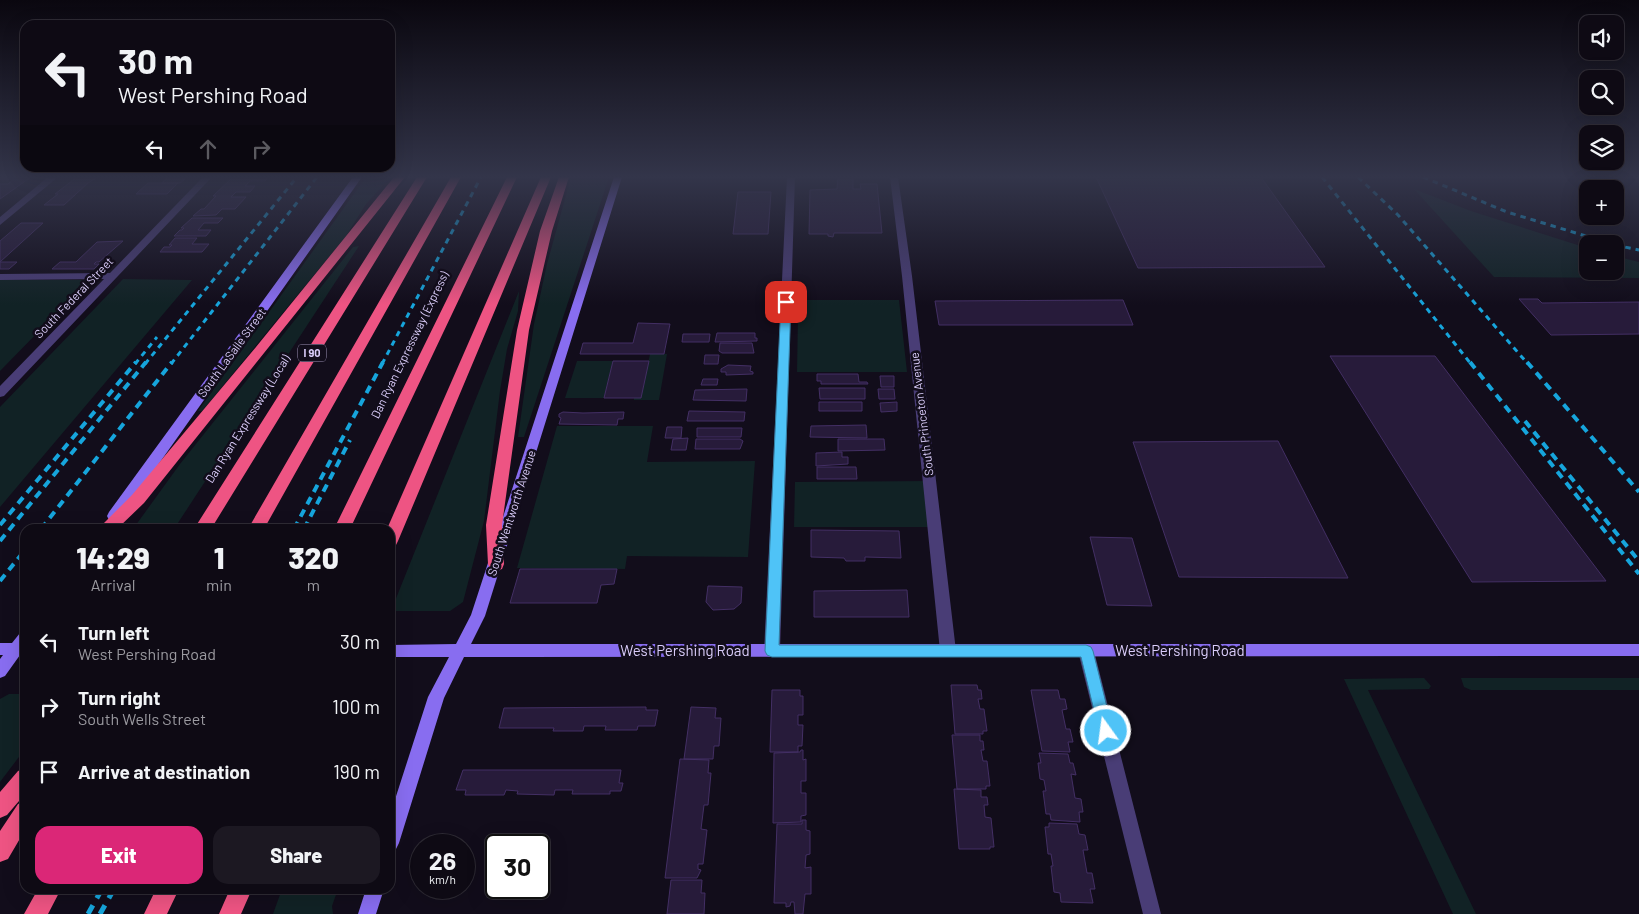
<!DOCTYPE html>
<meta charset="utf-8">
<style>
:root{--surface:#0e0a14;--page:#1c1822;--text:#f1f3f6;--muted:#9b9aa0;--line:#2e2b34;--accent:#db2777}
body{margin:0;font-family:Barlow,sans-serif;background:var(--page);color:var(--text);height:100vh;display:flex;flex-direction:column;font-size:19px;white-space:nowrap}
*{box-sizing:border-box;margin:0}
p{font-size:16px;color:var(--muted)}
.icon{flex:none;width:28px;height:28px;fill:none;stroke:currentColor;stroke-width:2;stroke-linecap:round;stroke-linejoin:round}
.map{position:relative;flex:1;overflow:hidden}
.panel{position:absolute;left:20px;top:524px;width:375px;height:370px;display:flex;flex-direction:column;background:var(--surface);border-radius:15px;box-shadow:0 5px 20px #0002,0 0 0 1px var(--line)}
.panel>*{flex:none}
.hud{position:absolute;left:20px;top:20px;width:375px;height:152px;border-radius:15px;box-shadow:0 5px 20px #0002,0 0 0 1px var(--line);background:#0e0a14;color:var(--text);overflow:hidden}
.fabs{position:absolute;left:1579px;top:15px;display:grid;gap:10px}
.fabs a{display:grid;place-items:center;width:45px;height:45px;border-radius:10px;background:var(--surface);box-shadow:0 5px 20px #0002,0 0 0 1px var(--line);font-size:25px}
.speed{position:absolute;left:410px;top:834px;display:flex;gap:10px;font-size:25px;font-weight:700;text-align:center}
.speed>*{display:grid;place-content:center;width:65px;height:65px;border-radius:50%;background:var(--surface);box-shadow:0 5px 20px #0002,0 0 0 1px var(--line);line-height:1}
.speed small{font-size:12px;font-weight:400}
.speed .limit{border:2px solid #111;border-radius:8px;background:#fff;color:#111}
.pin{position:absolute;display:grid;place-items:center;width:42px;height:42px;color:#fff;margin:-21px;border-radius:10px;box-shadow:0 2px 8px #0006}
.me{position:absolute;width:55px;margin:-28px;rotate:346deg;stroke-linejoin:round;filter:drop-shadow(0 0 4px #0008)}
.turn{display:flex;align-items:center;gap:18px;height:105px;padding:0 15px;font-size:22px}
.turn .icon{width:65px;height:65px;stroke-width:2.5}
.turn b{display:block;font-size:35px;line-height:42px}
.lanes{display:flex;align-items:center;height:48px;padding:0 15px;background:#0003;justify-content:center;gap:25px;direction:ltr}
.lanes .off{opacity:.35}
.eta{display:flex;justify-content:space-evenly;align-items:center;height:85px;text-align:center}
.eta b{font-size:30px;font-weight:800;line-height:35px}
.button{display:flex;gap:10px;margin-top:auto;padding:10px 15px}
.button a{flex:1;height:58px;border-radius:15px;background:var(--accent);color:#fff;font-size:20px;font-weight:800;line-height:58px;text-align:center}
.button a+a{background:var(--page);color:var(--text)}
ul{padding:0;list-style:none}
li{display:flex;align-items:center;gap:15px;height:65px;padding:0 15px}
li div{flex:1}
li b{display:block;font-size:19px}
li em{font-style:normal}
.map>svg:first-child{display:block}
.green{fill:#112225}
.building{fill:#271b3a;stroke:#432f64}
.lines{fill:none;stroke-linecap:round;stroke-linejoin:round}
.minor{fill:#493d76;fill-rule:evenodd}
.secondary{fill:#886df0;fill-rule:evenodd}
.motorway{fill:#ee5483;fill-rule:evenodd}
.rail-far2{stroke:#16a5dc;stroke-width:3;stroke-dasharray:5.5 5;stroke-linecap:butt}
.rail-far1{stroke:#16a5dc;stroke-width:4;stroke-dasharray:8 6;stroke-linecap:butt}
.rail{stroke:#16a5dc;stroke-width:5;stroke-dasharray:10 8;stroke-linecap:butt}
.route{fill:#4fc3f7;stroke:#337fa1}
.labels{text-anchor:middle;stroke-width:5;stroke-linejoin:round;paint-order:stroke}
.shield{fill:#120d1b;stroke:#9e93b7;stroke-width:1}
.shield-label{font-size:11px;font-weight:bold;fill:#dacdfa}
.street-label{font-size:12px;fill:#dacdfa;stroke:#120d1b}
.near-street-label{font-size:15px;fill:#dacdfa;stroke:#120d1b}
</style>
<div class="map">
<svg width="1639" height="914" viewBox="0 0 1639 914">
<rect width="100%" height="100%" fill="#120d1b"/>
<path class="green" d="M366,177H391L366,204L346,236L202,411H198Z
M571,177H609L524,437H518L534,324L547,264Z
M1414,189L1471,211L1587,248L1588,271H1615V256L1639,262V278L1494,277Z
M359,246L174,529H133L180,464L353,247Z
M123,279L192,280L0,507V407Z
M0,280H89L0,371Z
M519,291L518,311L507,349L500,391L484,521L463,602L450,611H391Z
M796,300H899L907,372H797L798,316L795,312Z
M650,354H667L659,400H634V397H641Z
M577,361H613L604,398H565Z
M557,426H653L647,462L755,461L748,557L627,556L625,569L517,568Z
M930,481L935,527H794L795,482Z
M1424,678L1431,686L1429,689L1368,690L1476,914H1453L1344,679Z
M1461,678H1639V690H1471L1464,687Z
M9,694H25V749L0,782V699Z
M282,889H338L332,906L333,914H273Z"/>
<path class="building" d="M0,177H31L0,199V184H8L14,179H0Z
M77,177H112L96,178L88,183L64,205H44L58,194H55Z
M230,177H268L265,181H250L245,186H255L250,192H236L231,197H246L235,209H222L216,215L193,216L201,209H204L216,196H213L232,178Z
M838,177H853V189H861L860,184H877L882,233H834L833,237L828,236V234H809L810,190L837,189Z
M1096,177H1261L1325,267L1138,268Z
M167,178H184L182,179H185L180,183H162Z
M148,183H178L167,194H136Z
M738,192H771L768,234H733Z
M192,218H223L218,223H204L198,230H211L206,236H174L180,230H182L184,228H181Z
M21,223H43L0,262H17L9,269H0V241Z
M175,238H197L192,244H209L202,252H160L164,247H170L172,245H169Z
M123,241L99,262H96L94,264H99L94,269H52L60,262H76L97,242Z
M1519,299H1538L1542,303L1639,302V334L1551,335Z
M1123,300L1133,325H939L935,301Z
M638,323L670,324L664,354H580L583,343H633Z
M717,333H755V338H757V341L715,342Z
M683,334H710L709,342H682Z
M720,343H752L754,353H722L719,351Z
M705,355H719L718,364H704Z
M1330,356H1435L1606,581L1472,582Z
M613,361H649L641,398H604Z
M728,365L751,366L750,371L753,372V374L726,375V372H721V369Z
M817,374H858L859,382H867L868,384H821V381H817Z
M880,376H894V387H881Z
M703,379H718L717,385H701Z
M819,388H865V399H820Z
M747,389L746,401L693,400L695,390Z
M878,389H894L895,399H879Z
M819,402H862V411H819Z
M897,402V411L881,412L880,403Z
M689,411L745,412L744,421H687Z
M563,412L583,413L624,412L623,419H618L617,425L559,424L561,418L559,417V414Z
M866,425L867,438L810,437L811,426Z
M667,427H682L681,438H665Z
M697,428H742L741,437H697Z
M688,438L686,450H671L673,439Z
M696,439H740L743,441L740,449H695Z
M838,439H884L885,450L838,451Z
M1278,441L1348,578L1179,577L1133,442Z
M842,452V457H848V464L816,466V453Z
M817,467H856L857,479H817Z
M811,530L899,531L901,558L865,557V561H846L844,558L811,557Z
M1090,537L1132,538L1152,606L1107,605Z
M520,569H617L614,584L601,585L597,603H510Z
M708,586L742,587L741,603L734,609L713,610L706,602Z
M907,590L909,617H814V591Z
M951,685H977L978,690H981L982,699H978L980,709H984L987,731H983V734H955Z
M772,690H800V696H803V715H798V725H803L802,746H798V752H770Z
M1031,690H1058L1060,699H1065L1067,709L1062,710L1066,729H1070L1073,742H1068L1070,752L1042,751Z
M646,707V710H658L655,726H638L637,730H605L606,726H584L583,731H553L554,728H499L504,708Z
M691,707L716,708L715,718H721L719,746H714L713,759H684Z
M952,735H980V741H983L984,750H981L983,761H987L990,786H986V789H957Z
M801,750H803V760L806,759V781H801V793H806V815L801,816V822L773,823L774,753L800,752Z
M1039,753L1068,754L1070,763H1073L1076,775L1071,774L1075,798L1081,799L1083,812H1079L1080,822L1051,820L1050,814H1046L1043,791H1046L1044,780L1040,779L1038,763H1041Z
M680,759L709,760L708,773H711L708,805H704L701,829L707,830L703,864H698V869L701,870L697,878H665Z
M463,770H621L619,783H623L621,791H610V794H572L573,790H555L554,795L517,794L518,791L506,790L504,795H465L466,790H456Z
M954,789L981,790V797H987L988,805H984L985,817L991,818L994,847H990V849H959Z
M802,820H806V830L810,831V854L806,855L805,868L811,867V894H805L803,914H795L794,902H791L790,906L786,907V903H774L777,824H802Z
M1049,823L1077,824L1079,834L1085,835L1088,850H1083L1087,873H1092L1095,889H1090L1093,903L1061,902L1060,893L1054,892L1051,866H1053L1051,854H1048L1045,827H1049Z
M671,880H702L701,893H705L704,914H667Z"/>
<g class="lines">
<path class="minor" d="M48,177H58L0,225V217Z
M203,177H212L4,396L0,397V386L104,279L0,280V274L110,273Z
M787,177H795L780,651L777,656L772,657L767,656L764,651Z
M890,177H898L912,276L956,651L953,656L948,657L943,656L940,651L902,276Z
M1086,645L1091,646L1094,651L1161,914H1143L1078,651L1081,646Z"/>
<path class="secondary" d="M353,177H362L119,520H109L107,516L109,512Z
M614,177H622L485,616L471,644H1639V656L464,657L444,698L399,843L396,849L390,852V815L428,697L449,657H390V645L456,644L471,615Z
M25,631V655H20L5,676L0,678V659L3,655H0V643H12L20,633Z
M366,889H384L376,914H358Z"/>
<path class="motorway" d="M394,177H405L144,503L117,529H98L132,495L256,347Z
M417,177H427L211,529H194Z
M451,177H461L264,529H248Z
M507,177H517L350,529H334Z
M541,177H551L398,541L396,545L390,547V529H387Z
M559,177H569L552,231L529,330L502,525L504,564L502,569L496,571L490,569L488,564L486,525L517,330L540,231Z
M25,768V794L7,815L0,818V792L18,771Z
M25,801V830L8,859L0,862V831L18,804Z
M38,889H61L48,914H24Z
M156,889H179L167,914H144Z
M230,889H252L241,914H219Z"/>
<path class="rail-far2" d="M1322,177L1471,364
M1358,177L1398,215L1528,364
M1423,177L1507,212L1612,244
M1615,245L1639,250
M135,364L157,337
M145,364L297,177
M171,364L317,177
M382,364L481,177"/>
<path class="rail-far1" d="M1470,362L1639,574
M1527,362L1639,492
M1525,421L1639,561
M0,525L136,362
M41,529L172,362
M294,529L383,362
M304,529L350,440
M0,541L146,362
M0,581L25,550"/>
<path class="rail" d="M88,914L102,889
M100,914L114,889"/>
</g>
<linearGradient id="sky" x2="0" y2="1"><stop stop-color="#0a070f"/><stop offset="0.58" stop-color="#33354a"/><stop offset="1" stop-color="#33354a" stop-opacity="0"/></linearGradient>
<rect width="1639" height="305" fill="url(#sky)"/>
<path class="route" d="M786,299L791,302L779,645H1086L1091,647L1093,651L1113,731L1111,735L1106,737L1101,735L1099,731L1081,657H772L767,655L765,651L781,302Z"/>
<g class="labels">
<rect class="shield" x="298" y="344.5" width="28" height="17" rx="4"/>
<g class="shield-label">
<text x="312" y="357">I 90</text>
</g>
<g class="street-label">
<text transform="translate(74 298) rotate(-46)" y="4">South Federal Street</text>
<text transform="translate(410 345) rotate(-64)" y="4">Dan Ryan Expressway (Express)</text>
<text transform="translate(232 353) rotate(-54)" y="4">South LaSalle Street</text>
<text transform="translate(922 414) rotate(-97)" y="4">South Princeton Avenue</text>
<text transform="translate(248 419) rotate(-58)" y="4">Dan Ryan Expressway (Local)</text>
<text transform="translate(512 513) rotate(-72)" y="4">South Wentworth Avenue</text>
</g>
<g class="near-street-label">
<text x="685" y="656">West Pershing Road</text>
<text x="1180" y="656">West Pershing Road</text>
</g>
</g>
</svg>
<div class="fabs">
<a><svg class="icon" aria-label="sound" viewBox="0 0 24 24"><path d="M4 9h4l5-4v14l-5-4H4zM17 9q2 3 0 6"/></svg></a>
<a><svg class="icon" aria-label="search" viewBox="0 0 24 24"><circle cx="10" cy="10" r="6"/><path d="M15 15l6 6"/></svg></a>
<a><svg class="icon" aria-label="layers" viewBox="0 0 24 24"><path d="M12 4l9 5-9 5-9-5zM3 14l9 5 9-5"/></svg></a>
<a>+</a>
<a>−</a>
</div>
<div class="speed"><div>26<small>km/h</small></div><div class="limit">30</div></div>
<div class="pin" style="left:786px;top:302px;background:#d93025"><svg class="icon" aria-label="arrive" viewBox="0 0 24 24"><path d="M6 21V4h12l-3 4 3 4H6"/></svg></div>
<svg class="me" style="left:1106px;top:731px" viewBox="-20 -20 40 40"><circle r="17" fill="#4fc3f7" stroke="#fff" stroke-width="3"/><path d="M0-11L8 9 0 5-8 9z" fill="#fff"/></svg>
<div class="hud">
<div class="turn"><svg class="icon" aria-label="left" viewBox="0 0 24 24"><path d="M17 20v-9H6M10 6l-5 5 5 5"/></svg><div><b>30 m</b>West Pershing Road</div></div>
<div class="lanes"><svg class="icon" aria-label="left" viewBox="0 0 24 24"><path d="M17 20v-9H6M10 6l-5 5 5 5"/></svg><svg class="icon off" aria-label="ahead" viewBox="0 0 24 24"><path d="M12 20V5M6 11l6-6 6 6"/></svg><svg class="icon off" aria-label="right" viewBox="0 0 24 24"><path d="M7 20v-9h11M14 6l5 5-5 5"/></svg></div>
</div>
<section class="panel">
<div class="eta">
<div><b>14:29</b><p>Arrival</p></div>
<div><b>1</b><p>min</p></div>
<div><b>320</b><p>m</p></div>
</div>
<ul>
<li><svg class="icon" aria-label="left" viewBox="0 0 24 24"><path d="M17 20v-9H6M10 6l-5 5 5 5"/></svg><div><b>Turn left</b><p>West Pershing Road</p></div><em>30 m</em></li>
<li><svg class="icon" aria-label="right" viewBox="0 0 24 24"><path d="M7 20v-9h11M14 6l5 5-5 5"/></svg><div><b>Turn right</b><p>South Wells Street</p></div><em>100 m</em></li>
<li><svg class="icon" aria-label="arrive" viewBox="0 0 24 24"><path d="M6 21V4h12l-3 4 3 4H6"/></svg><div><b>Arrive at destination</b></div><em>190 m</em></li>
</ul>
<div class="button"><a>Exit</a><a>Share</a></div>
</section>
</div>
